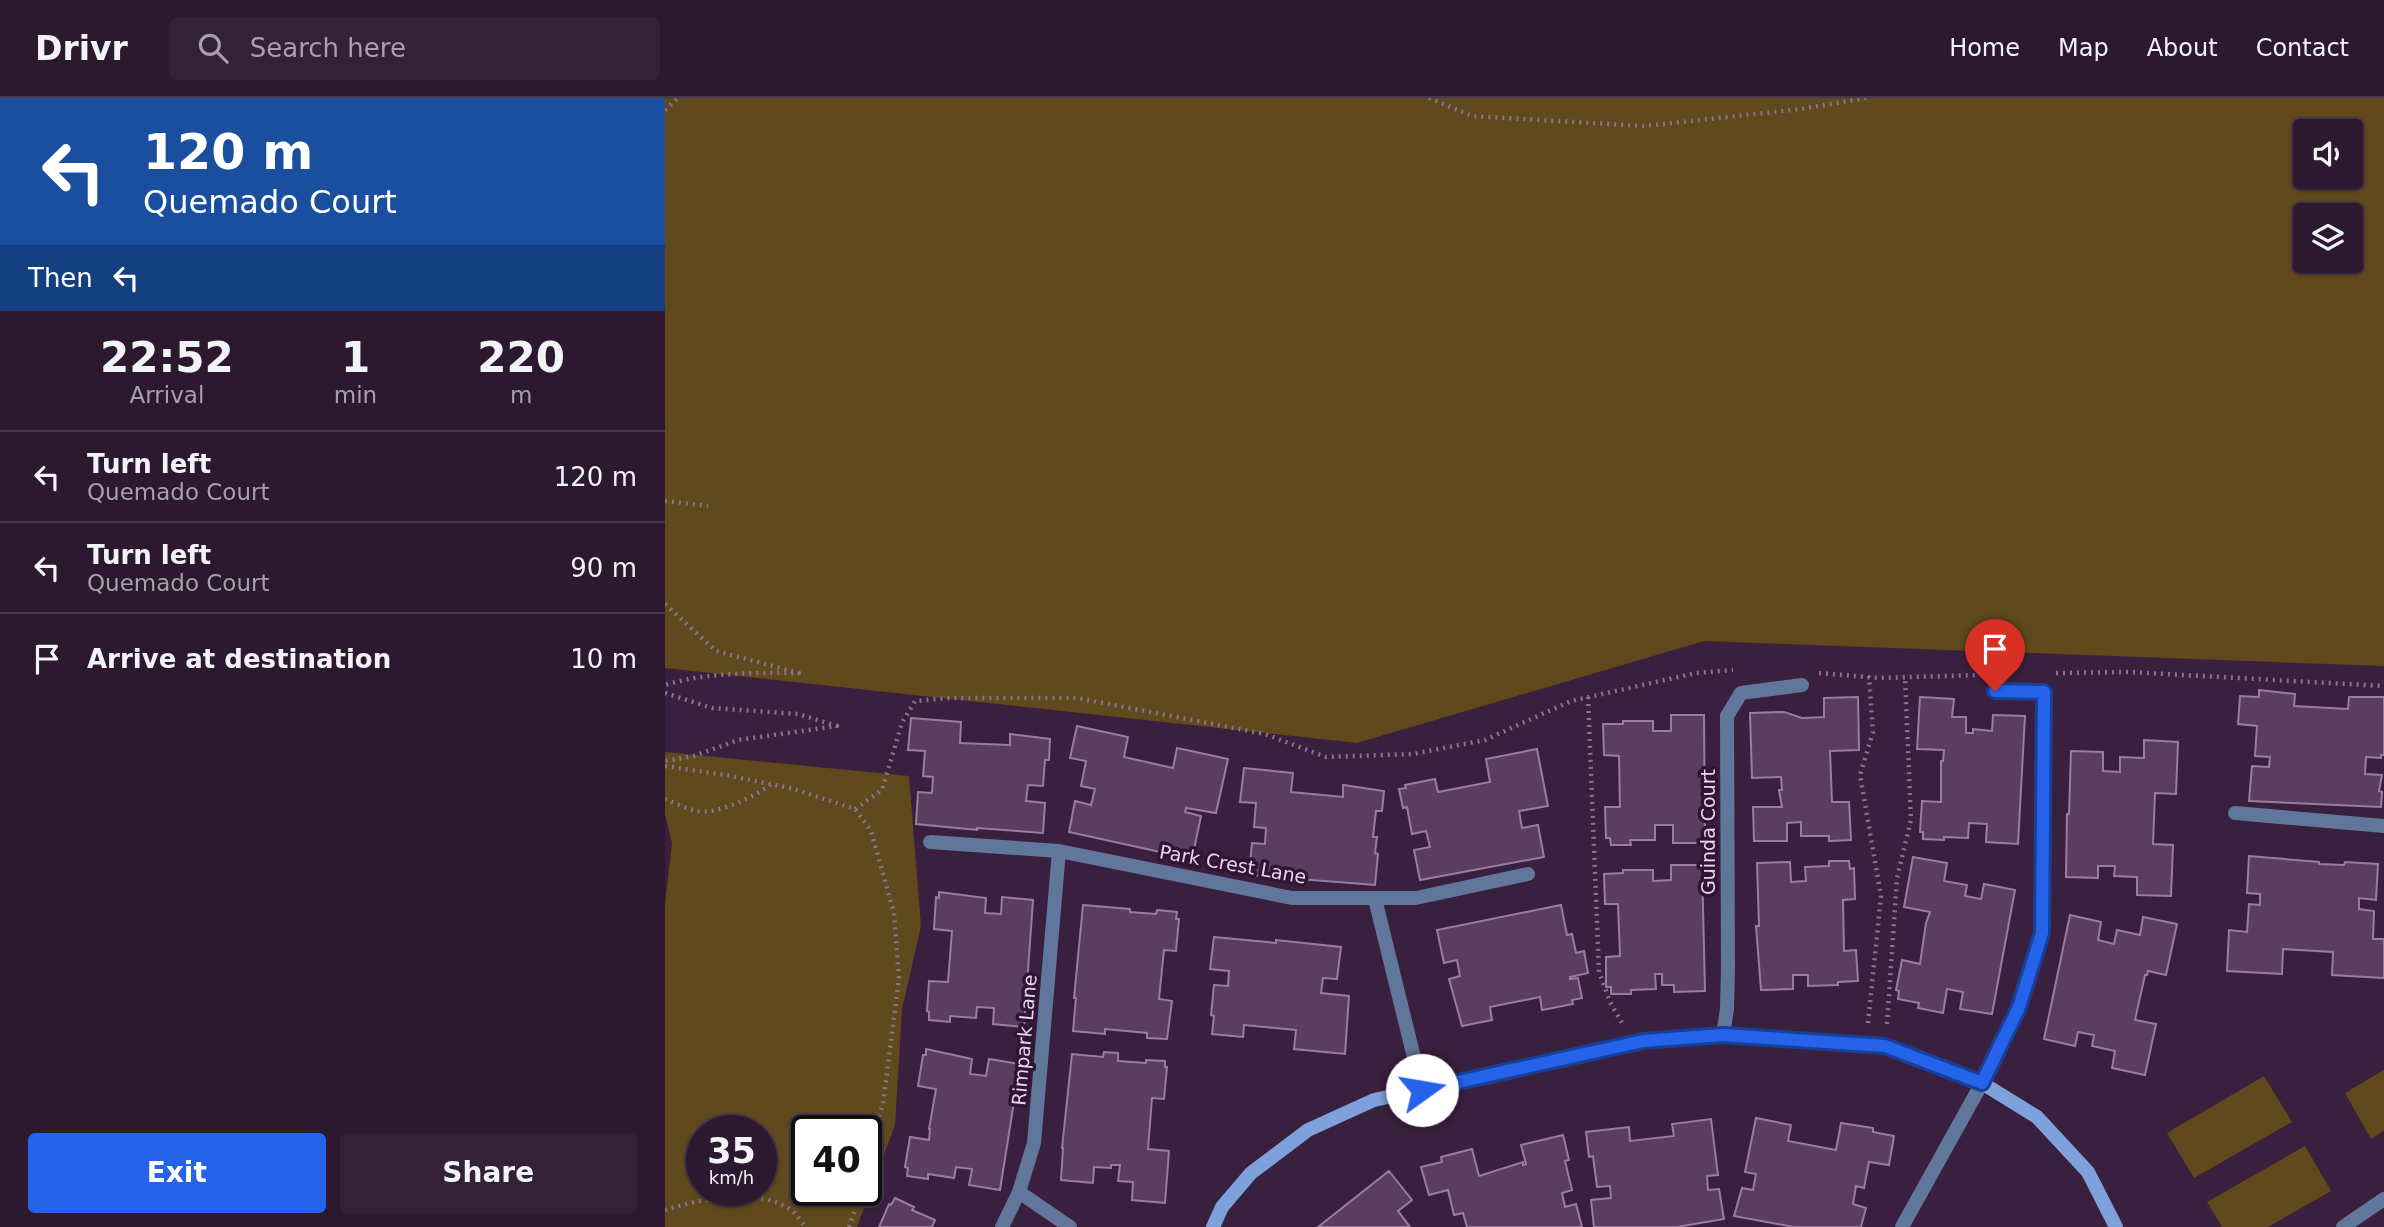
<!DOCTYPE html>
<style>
:root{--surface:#2c182f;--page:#342137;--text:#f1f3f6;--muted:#a6a0aa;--line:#48374b;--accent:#2563eb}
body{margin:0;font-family:"DejaVu Sans",sans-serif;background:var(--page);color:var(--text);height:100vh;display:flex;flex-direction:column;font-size:26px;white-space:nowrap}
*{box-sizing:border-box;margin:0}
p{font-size:23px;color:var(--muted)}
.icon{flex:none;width:38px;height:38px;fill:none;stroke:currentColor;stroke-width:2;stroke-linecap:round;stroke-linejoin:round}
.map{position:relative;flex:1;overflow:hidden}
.details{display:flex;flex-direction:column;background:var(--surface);width:665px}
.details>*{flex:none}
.banner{background:#1a4fa0;color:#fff;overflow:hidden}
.buttons{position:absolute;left:1628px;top:21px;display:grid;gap:14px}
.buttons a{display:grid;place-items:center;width:70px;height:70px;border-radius:7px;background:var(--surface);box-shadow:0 2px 5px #0004,0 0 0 2px var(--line);font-size:35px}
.speed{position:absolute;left:21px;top:1017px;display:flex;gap:14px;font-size:35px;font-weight:700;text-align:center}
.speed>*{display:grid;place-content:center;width:91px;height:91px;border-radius:50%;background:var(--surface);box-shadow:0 2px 5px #0004,0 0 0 2px var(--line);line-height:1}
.speed small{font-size:18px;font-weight:400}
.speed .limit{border:4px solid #111;border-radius:10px;background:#fff;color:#111}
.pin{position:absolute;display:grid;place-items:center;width:60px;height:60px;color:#fff;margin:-72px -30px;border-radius:50% 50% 50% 0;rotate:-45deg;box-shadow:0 0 7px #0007}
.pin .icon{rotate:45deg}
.me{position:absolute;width:77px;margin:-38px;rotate:77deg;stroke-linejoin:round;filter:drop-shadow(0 0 5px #0008)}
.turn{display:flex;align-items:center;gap:24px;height:147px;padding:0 28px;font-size:32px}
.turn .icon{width:91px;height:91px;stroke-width:2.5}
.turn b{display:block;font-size:49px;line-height:60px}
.then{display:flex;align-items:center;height:66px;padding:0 28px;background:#0003;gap:14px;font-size:26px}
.eta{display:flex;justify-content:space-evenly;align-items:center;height:119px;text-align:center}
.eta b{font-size:42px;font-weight:800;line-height:49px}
.cta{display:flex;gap:14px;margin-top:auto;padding:14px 28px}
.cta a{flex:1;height:80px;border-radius:7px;background:var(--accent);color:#fff;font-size:28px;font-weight:800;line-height:80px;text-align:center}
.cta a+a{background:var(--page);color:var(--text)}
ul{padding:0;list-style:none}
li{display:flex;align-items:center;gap:21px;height:91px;padding:0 28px;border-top:2px solid var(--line)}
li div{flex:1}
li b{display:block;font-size:26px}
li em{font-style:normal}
header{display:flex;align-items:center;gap:42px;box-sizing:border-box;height:98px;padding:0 35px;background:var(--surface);border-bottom:2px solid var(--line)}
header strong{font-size:33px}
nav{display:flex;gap:38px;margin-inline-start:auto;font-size:24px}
.search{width:490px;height:63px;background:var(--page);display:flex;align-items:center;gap:18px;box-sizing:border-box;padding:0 24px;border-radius:7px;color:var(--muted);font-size:26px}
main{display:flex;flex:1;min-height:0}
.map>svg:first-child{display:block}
.green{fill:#60491d;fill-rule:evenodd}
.building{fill:#5a3e60;stroke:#9b7ca1;stroke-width:2}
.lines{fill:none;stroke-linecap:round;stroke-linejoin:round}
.path{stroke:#89738d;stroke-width:4.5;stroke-dasharray:2 5;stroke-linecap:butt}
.street{stroke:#61769b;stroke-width:14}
.secondary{stroke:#7ea0db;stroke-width:14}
.route-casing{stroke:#184099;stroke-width:18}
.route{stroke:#2563eb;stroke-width:12}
.labels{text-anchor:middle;stroke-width:7;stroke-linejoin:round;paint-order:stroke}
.street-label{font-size:19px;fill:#e8d7eb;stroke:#301635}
</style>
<header>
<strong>Drivr</strong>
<div class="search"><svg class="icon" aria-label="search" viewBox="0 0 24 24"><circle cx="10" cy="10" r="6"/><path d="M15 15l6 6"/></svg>Search here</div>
<nav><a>Home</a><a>Map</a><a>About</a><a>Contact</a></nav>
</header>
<main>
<section class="details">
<div class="banner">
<div class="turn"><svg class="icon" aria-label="left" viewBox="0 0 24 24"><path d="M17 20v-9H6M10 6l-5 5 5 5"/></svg><div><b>120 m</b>Quemado Court</div></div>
<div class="then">Then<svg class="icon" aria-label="left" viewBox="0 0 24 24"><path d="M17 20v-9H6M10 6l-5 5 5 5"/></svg></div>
</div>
<div class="eta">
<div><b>22:52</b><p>Arrival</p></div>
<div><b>1</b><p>min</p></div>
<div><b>220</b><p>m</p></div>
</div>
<ul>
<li><svg class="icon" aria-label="left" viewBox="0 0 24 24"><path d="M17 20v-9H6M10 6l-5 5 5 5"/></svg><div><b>Turn left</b><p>Quemado Court</p></div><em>120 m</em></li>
<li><svg class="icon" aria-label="left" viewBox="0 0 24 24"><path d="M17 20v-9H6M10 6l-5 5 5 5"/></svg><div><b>Turn left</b><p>Quemado Court</p></div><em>90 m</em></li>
<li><svg class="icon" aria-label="arrive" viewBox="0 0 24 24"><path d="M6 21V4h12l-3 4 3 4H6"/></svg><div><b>Arrive at destination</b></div><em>10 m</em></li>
</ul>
<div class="cta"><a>Exit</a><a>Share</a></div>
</section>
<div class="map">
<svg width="1719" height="1129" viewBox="0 0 1719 1129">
<rect width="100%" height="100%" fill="#3a203f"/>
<path class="green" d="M0,0H1719V568L1039,543L692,645L0,570ZM1685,33V79H1640V33ZM1685,117V163H1640V117Z
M0,654L244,678L256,828L237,911L230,1027L192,1129H0V806L7,745L0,716ZM37,1032H96V1092H37ZM142,1032H201V1092H142Z
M1719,972V1033L1706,1041L1680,995Z
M1599,978L1627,1024L1529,1080L1502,1035Z
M1640,1048L1666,1093L1603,1129H1557L1542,1104Z"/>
<path class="building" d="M1594,592L1630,596L1629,608L1683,611L1684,599H1719V657H1716V660L1701,659L1700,676L1717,677L1714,693L1717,694L1716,709L1584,703L1587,668L1604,669L1605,659L1590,658L1592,628L1573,626L1575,598L1594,599Z
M1193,599L1194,652L1165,653L1167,704H1184L1186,742L1164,743V738H1136V724L1122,725V743H1089L1088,709H1117L1114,692H1117L1116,679L1087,680L1085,615L1119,614L1137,620L1159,619V600Z
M1255,599L1289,601L1287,619H1301V635H1308V631L1327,633L1328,617L1360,618L1353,746L1321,744L1322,726L1304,725L1303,740L1279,739V742L1258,741V734H1255L1257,703L1276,704V663H1278L1279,652L1252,651Z
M1006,617H1039L1040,745H1008V727H990V742H965L966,747H946L945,740H941L940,709H955L954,658L939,657L938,626H958V623H988V633H1006Z
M246,620L296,624L295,645L345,647V636L385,641L384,662H380L378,688L363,687L361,703L380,705L378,735L312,730V732L251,726L253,694L267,695L268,679L258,678L260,653L243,652Z
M412,628L463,639L459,659L508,670L512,650L563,661L551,715L521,710L520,714L536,718L527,761L404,734L410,703L426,707L430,691L416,688L421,663L405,660Z
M1479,642L1513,644L1511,696L1490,695L1488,746L1508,747L1506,798L1472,797V779L1449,778L1450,768H1433V780L1401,779L1402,716H1404L1406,653L1438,654V673L1455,674V659L1479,660Z
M872,651L883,708L854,713L857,730L873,727L879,759L755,782L749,752L765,749L761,733L747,736L742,709L738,710L734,691L741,690L740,687L770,681L773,694L825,684L821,661Z
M579,670L628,675L626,694L678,699V687L719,693L717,713H711L708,739H712L710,755L713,756L710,787L584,777L587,745L600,746L601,730L589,729L591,705L575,704Z
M1584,758L1654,764V766L1679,767L1680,764L1713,766L1711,802L1694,800V811L1709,813L1708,841H1719V880L1667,877L1668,854L1618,851L1617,876L1562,873L1564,832L1582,834L1584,806L1595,807V796L1582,795Z
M1248,759L1282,765L1279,783L1302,787L1300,798L1316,801L1319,786L1350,792L1327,916L1295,911L1298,894L1282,891L1278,915L1253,910L1254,905L1233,901L1234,893L1231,892L1237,862L1255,866L1261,825L1265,814L1239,809Z
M1164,763H1184L1185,771L1189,770L1190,801L1178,802L1179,853L1191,852L1193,883L1173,884V887L1143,888V877H1128V891L1096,892L1091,828H1094L1092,765L1125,764L1126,784L1141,783L1140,769L1164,768Z
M1006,767H1037L1040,893L1009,894V887H997V876H990L991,891L966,892V896H946V889H941V859L955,858L953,806H940L939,776L958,775V772H988V783L1006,782Z
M274,794L321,800L320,815L336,816L337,799L368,802L359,929L328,926L329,910L312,909L311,920L285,918V924L264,922V914L262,913L264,883L283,884L287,833L269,831L271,799L274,800Z
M418,807L465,811V814L491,816L492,812L512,814L511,821H514L511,853L499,852L494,901L507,903L502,941L482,940V935L440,931V936L408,933L411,900H409Z
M896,807L902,837L907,836L911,855L919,853L923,875L905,879V881L913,880L917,900L907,902L908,906L877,912L875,899L825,909L827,922L797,928L784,881L795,878L792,862L779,865L772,832Z
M1405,817L1436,824L1433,842L1449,846L1452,832L1475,837L1478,819L1512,826L1501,877L1483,873L1482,877H1480L1470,922L1491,926L1480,977L1447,970L1450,953L1427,948L1429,937L1413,934L1410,948L1379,941Z
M549,839L611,845V842L676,849L672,881L658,880L656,895L684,898L680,956L629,951L631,932L579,927L578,939L547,936L549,918L546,917L549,887L563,888L564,873L545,871Z
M261,951L307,961L305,976L321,978L324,961L355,966L335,1092L304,1087L307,1071L291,1069L289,1080L263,1076V1081L242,1078L243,1070L240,1069L245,1039L264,1042L265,1031H264L271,991L253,988L258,957H261Z
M439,954L453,955V963L481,965V962L500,963V969H502L499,1001L487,1000L483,1051L504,1053L500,1105L467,1102L468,1084L453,1083L455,1067H446V1070L429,1069L428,1085L396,1082L398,1050H397L407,956L438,959Z
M1091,1020L1126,1027L1123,1043L1171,1052L1176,1025L1208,1030V1034L1229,1038L1224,1067L1204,1064L1199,1090L1191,1088L1188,1106L1201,1110L1196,1129H1129L1069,1118L1077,1090L1088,1092L1091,1076L1080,1074Z
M1046,1021L1053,1077L1042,1078L1043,1092L1054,1091L1059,1121L1012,1129H929L926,1102L946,1100L945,1088L932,1089L928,1058L924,1059L921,1034L964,1029L965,1043L1009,1038L1007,1026Z
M898,1037L904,1062L900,1063L907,1092L897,1095L900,1109L911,1106L917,1129H802L798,1115L789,1117L783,1092L764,1097L756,1069L777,1064L776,1059L807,1051L814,1078L858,1064V1067L861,1066L856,1047Z
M724,1073L747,1102L733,1113L745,1129H653Z
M230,1100L249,1109L247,1112L270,1122L267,1129H214L224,1106L226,1107Z"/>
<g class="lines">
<path class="path" d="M764,0L807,18L979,28L1136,11L1201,0
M0,12L13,0
M0,403L43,408
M0,506L51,553L134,575C90,575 42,574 0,587
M1154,575L1213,580L1313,577
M1391,575L1464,574L1719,588
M0,595L47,610L133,616L172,628L73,642L29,658L0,663
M923,599L934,874L945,904L957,925
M0,668L61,677L129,691L190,711L206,733L229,815L234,880L218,1006L201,1059
M0,701C10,705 22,711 32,713C51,717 92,698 106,686
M190,711L217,692L237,625L250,603L284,600H412L600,636L661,659L748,656L820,642L906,603L1031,575L1068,572
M1203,925L1216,798L1195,677L1208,634L1204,578
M1222,926L1232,780L1246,722L1240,579
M0,1112C37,1101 91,1088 126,1112C132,1116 136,1124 141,1129
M184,1129L197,1092"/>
<path class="street" d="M1570,715L1719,728
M265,744L394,753L627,800H751L863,776
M710,801L757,992
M1058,937L1062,911L1063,869L1062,618L1076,595L1137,587
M354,1094L405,1129
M337,1129L354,1094L369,1045L394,753
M1237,1129L1317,985L1354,909L1377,835L1379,594L1330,593
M1678,1129L1719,1101"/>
<path class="secondary" d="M548,1129L557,1109L586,1075L643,1032L709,1002L978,943L1058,937L1220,948L1317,985L1372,1019L1423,1074L1451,1129"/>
</g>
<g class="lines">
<defs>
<path id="route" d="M757,992L978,943L1058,937L1220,948L1317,985L1354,909L1377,835L1379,594L1330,593"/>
</defs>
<use href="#route" class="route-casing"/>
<use href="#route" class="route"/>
</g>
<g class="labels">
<g class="street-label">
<text transform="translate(1043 734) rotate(-90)" y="7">Guinda Court</text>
<text transform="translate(568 766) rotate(10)" y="7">Park Crest Lane</text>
<text transform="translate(359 942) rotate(-85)" y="7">Rimpark Lane</text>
</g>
</g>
</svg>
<div class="buttons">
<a><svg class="icon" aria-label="sound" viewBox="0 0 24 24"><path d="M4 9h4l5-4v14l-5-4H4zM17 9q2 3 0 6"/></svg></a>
<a><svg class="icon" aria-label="layers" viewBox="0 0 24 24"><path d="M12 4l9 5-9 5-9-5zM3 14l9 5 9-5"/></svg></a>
</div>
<div class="speed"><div>35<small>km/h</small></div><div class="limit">40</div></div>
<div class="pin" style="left:1330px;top:593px;background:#d93025"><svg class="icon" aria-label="arrive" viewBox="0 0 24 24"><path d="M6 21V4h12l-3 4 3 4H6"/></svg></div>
<svg class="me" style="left:757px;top:992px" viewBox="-20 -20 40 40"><circle r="19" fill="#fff"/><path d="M0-13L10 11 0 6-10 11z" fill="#2563eb"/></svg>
</div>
</main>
